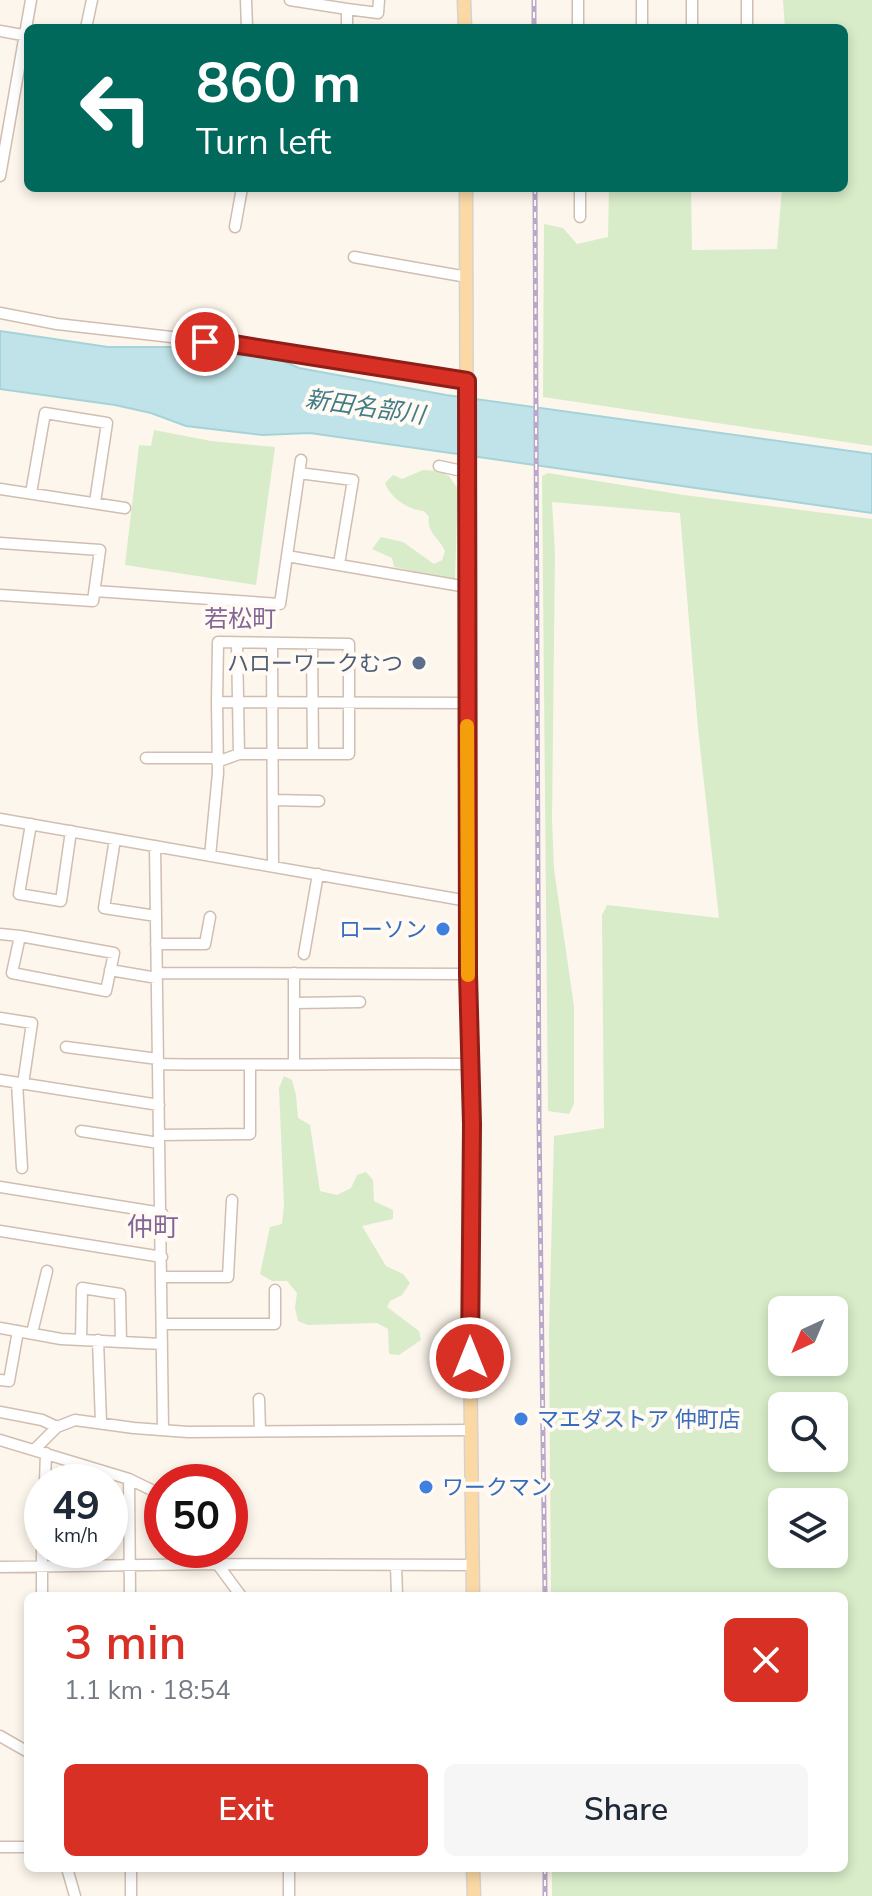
<!DOCTYPE html>
<meta charset="utf-8">
<style>
:root{--surface:#fff;--page:#f6f6f7;--text:#1f2937;--muted:#747a83;--accent:#d93025}
body{margin:0;font-family:"Nunito Sans","Noto Sans JP",sans-serif;background:var(--page);color:var(--text);height:100vh;display:flex;flex-direction:column;font-size:30px;white-space:nowrap}
*{box-sizing:border-box;margin:0}
p{font-size:26px;color:var(--muted)}
.icon{flex:none;width:44px;height:44px;fill:none;stroke:currentColor;stroke-width:2;stroke-linecap:round;stroke-linejoin:round}
.map{position:relative;flex:1;overflow:hidden}
.side{position:absolute;left:24px;top:1592px;width:824px;height:280px;display:flex;flex-direction:column;background:var(--surface);border-radius:12px;box-shadow:0 4px 12px #0003}
.side>*{flex:none}
.hud{position:absolute;left:24px;top:24px;width:824px;height:168px;border-radius:12px;box-shadow:0 4px 12px #0003;background:#00695c;color:#fff;overflow:hidden}
.needle{width:52px;rotate:224deg}
.tools{position:absolute;left:768px;top:1296px;display:grid;gap:16px}
.tools a{display:grid;place-items:center;width:80px;height:80px;border-radius:12px;background:var(--surface);box-shadow:0 4px 12px #0003;font-size:40px}
.speed{position:absolute;left:24px;top:1464px;display:flex;gap:16px;font-size:40px;font-weight:700;text-align:center}
.speed>*{display:grid;place-content:center;width:104px;height:104px;border-radius:50%;background:var(--surface);box-shadow:0 4px 12px #0003;line-height:1}
.speed small{font-size:20px;font-weight:400}
.speed .limit{border:12px solid #d22;background:#fff;color:#111}
.pin{position:absolute;display:grid;place-items:center;width:68px;height:68px;color:#fff;margin:-34px;border:4px solid #fff;border-radius:50%;box-shadow:0 2px 8px #0007}
.me{position:absolute;width:88px;margin:-44px;rotate:0deg;stroke-linejoin:round;filter:drop-shadow(0 0 6px #0008)}
.turn{display:flex;align-items:center;gap:28px;height:168px;padding:0 40px;font-size:36px}
.turn .icon{width:104px;height:104px;stroke-width:2.5}
.turn b{display:block;font-size:56px;line-height:68px}
.round{display:grid;place-items:center;flex:none;width:84px;height:84px;border-radius:12px;background:var(--page)}
.head{display:flex;align-items:center;justify-content:space-between;height:136px;padding:0 40px}
h1{font-size:48px;font-weight:600;line-height:60px;color:var(--accent)}
.cta{display:flex;gap:16px;margin-top:auto;padding:16px 40px}
.cta a{flex:1;height:92px;border-radius:12px;background:var(--accent);color:#fff;font-size:32px;font-weight:600;line-height:92px;text-align:center}
.cta a+a{background:var(--page);color:var(--text)}
.map>svg:first-child{display:block}
.green{fill:#d8ecc9;fill-rule:evenodd}
.water{fill:#bfe3e8;stroke:#a5d3da;stroke-width:2}
.lines{fill:none;stroke-linecap:round;stroke-linejoin:round}
.minor-casing{stroke:#d1beb0;stroke-width:13}
.major-casing{stroke:#dad1cd;stroke-width:15}
.minor{stroke:#fff;stroke-width:10}
.major{stroke:#fbd9a5;stroke-width:12}
.rail-casing{stroke:#b9a8c9;stroke-width:5}
.rail{stroke:#fffaf3;stroke-width:2;stroke-dasharray:6;stroke-linecap:butt}
.route-casing{stroke:#8d1f18;stroke-width:20}
.route{stroke:#d93025;stroke-width:14}
.slow{stroke:#f59e0b;stroke-width:14}
.service-dot{fill:#5c6f8a;stroke:#fffaf3;stroke-width:3}
.shop-dot{fill:#3f7fe0;stroke:#fffaf3;stroke-width:3}
.labels{text-anchor:middle;stroke-width:8;stroke-linejoin:round;paint-order:stroke}
.service-label{font-size:22px;fill:#4e5e75;stroke:#fffaf3;text-anchor:end}
.shop-label{font-size:22px;fill:#366cbe;stroke:#fffaf3;text-anchor:start}
.water-label{font-size:24px;font-style:italic;fill:#437c86;stroke:#fffaf3}
.neighbourhood-label{font-size:24px;fill:#846695;stroke:#fffaf3}
.quarter-label{font-size:26px;fill:#846695;stroke:#fffaf3}
</style>
<div class="map">
<svg width="872" height="1896" viewBox="0 0 872 1896">
<rect width="100%" height="100%" fill="#fdf6ec"/>
<path class="green" d="M783,0H872V446L543,397L544,224L563,228L577,244L608,237L609,188H691L692,250L777,249L782,188H844V28H785Z
M154,430L211,441L275,447L256,585L125,565L139,445L151,446Z
M423,470L439,471L449,476L458,489L455,580L394,567L392,558L372,549L381,537L403,542L434,564L442,560L445,551C439,538 426,532 429,517L424,511C409,510 390,498 385,483L393,475L402,479Z
M548,473L684,495L872,519V1896H552V1868H844V1596H551L549,1332L554,1136L604,1128L602,915L607,905L719,918L698,729L680,513L552,502L555,553L552,819L554,869L574,1006V1104L569,1114L548,1111L542,476ZM834,1310V1362H782V1310ZM834,1406V1458H782V1406ZM834,1502V1554H782V1502Z
M284,1076L292,1080L296,1095L298,1118L310,1125L320,1191L337,1195L351,1188L357,1175L366,1172L373,1180L374,1201L393,1210V1219L362,1226L386,1266L403,1274L410,1283L402,1295L390,1301L387,1307L419,1331L421,1340L399,1355L389,1354L388,1329L377,1323L308,1325L298,1321L295,1308L297,1293L287,1281H272L260,1274L270,1227L282,1224L284,1206L279,1088Z"/>
<path class="water" d="M0,331L108,347H193L235,355L276,358L299,368L446,395L872,454V513L310,433L262,435L186,426L151,413L115,405L0,389Z"/>
<g class="lines">
<defs>
<path id="minor" d="M246,0L247,28
M290,0L347,9V28
M578,0V28
M642,0V28
M747,0V28
M347,9L378,13L379,0
M86,28L92,0
M692,28V0
M0,31L28,36
M0,176L31,0
M580,188V217
M235,227L242,188
M354,257L467,277
M0,313L57,324L233,344L467,381
M439,466L467,472
M299,473L353,480L339,564
M0,489L125,508
M31,493L45,413L107,423L95,502
M0,543L100,550L93,601L0,595
M287,556L467,587
M95,591L280,604L301,460
M272,644L273,866
M312,644L313,754
M217,702L218,642L349,644V754H239L237,644
M146,758H216
M217,762L239,754
M274,800L319,801
M0,819L468,901
M31,824L19,894L61,901L71,831
M115,839L104,908L156,916
M155,846L163,1430
M210,856L218,773L217,702L467,703
M0,934L20,936L114,953L106,991L12,973L20,936
M156,944H205L210,917
M304,954L318,874
M110,970L157,978
M157,973L468,974
M295,1003L360,1002
M0,1018L32,1023L23,1084
M66,1047L158,1059
M294,1063V973
M159,1064C262,1066 366,1063 470,1064
M0,1080L159,1105
M17,1083L22,1168
M81,1131L159,1143
M159,1135L250,1134V1066
M0,1187L162,1213
M0,1231L162,1257
M162,1277H228L232,1200
M162,1324H275V1290
M0,1328L61,1339L162,1344
M32,1333L47,1271
M81,1340L82,1288L120,1294L121,1342
M98,1340L101,1423
M0,1380L9,1381L18,1331
M259,1399L260,1431
M0,1412L42,1420L57,1427
M0,1440L129,1479L162,1495
M34,1450L57,1427L75,1420L134,1428L188,1432L471,1430
M129,1479L130,1596
M45,1482L46,1453
M42,1548V1596
M207,1550L241,1596
M396,1565L397,1596
M0,1567L217,1564L473,1565
M0,1736L28,1752
M0,1847H28
M67,1868L75,1896
M131,1868V1896
M289,1868V1896"/>
<path id="major" d="M464,0L465,28
M466,188L468,974L472,1124L469,1264L473,1596
M473,1868L474,1896"/>
</defs>
<use href="#minor" class="minor-casing"/>
<use href="#major" class="major-casing"/>
<use href="#minor" class="minor"/>
<use href="#major" class="major"/>
<defs>
<path id="rail" d="M534,0V28
M535,188L539,1122L545,1596
M545,1868V1896"/>
</defs>
<use href="#rail" class="rail-casing"/>
<use href="#rail" class="rail"/>
</g>
<g class="lines">
<defs>
<path id="route" d="M205,342L233,344L467,381L468,974L472,1124L470,1358"/>
</defs>
<use href="#route" class="route-casing"/>
<use href="#route" class="route"/>
<path class="slow" d="M467,726L468,975"/>
</g>
<circle class="service-dot" cx="419" cy="663" r="8"/>
<g class="shop-dot">
<circle cx="443" cy="929" r="8"/>
<circle cx="521" cy="1419" r="8"/>
<circle cx="426" cy="1487" r="8"/>
</g>
<g class="labels">
<g class="service-label">
<text x="403" y="671">ハローワークむつ</text>
</g>
<g class="shop-label">
<text x="427" y="937" text-anchor="end">ローソン</text>
<text x="537" y="1427">マエダストア 仲町店</text>
<text x="442" y="1495">ワークマン</text>
</g>
<g class="water-label">
<text transform="translate(365 407) rotate(8)" y="8">新田名部川</text>
</g>
<g class="neighbourhood-label">
<text x="240" y="627">若松町</text>
</g>
<g class="quarter-label">
<text x="153" y="1236">仲町</text>
</g>
</g>
</svg>
<div class="tools">
<a><svg class="needle" viewBox="-14 -14 28 28"><path d="M0-13l5 13h-10z" fill="#e53935"/><path d="M0 13l5-13h-10z" fill="#747a83"/></svg></a>
<a><svg class="icon" aria-label="search" viewBox="0 0 24 24"><circle cx="10" cy="10" r="6"/><path d="M15 15l6 6"/></svg></a>
<a><svg class="icon" aria-label="layers" viewBox="0 0 24 24"><path d="M12 4l9 5-9 5-9-5zM3 14l9 5 9-5"/></svg></a>
</div>
<div class="speed"><div>49<small>km/h</small></div><div class="limit">50</div></div>
<div class="pin" style="left:205px;top:342px;background:#d93025"><svg class="icon" aria-label="arrive" viewBox="0 0 24 24"><path d="M6 21V4h12l-3 4 3 4H6"/></svg></div>
<svg class="me" style="left:470px;top:1358px" viewBox="-20 -20 40 40"><circle r="17" fill="#d93025" stroke="#fff" stroke-width="3"/><path d="M0-11L8 9 0 5-8 9z" fill="#fff"/></svg>
<div class="hud">
<div class="turn"><svg class="icon" aria-label="left" viewBox="0 0 24 24"><path d="M17 20v-9H6M10 6l-5 5 5 5"/></svg><div><b>860 m</b>Turn left</div></div>
</div>
<section class="side">
<div class="head"><div><h1>3 min</h1><p>1.1 km · 18:54</p></div><a class="round" style="background:#d93025;color:#fff"><svg class="icon" aria-label="close" viewBox="0 0 24 24"><path d="M6 6l12 12M18 6L6 18"/></svg></a></div>
<div class="cta"><a>Exit</a><a>Share</a></div>
</section>
</div>
